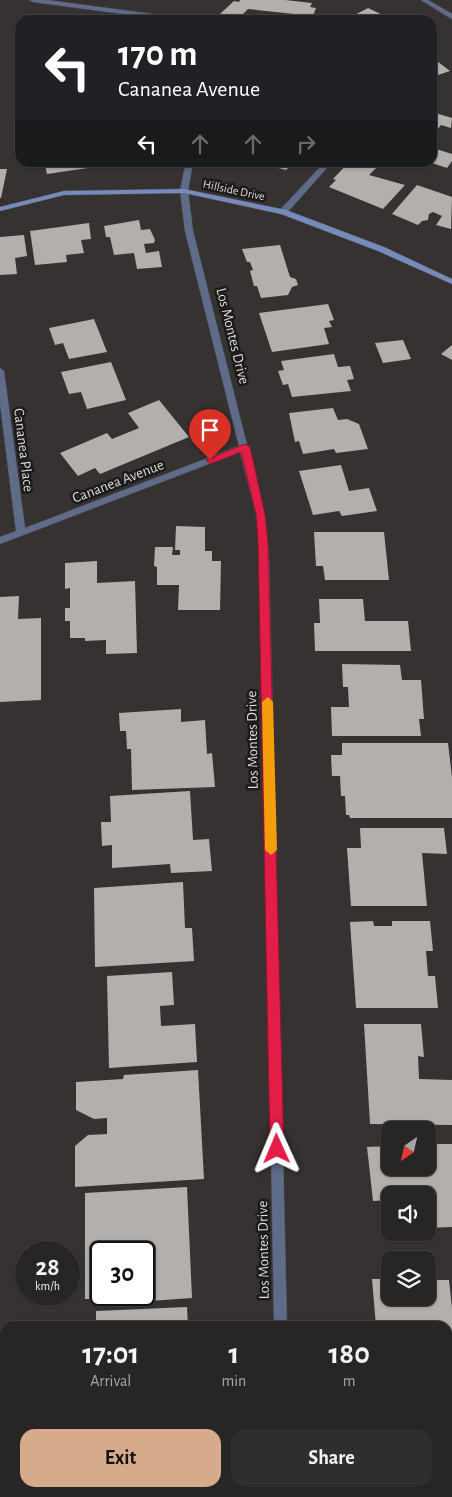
<!DOCTYPE html>
<style>
:root{--surface:#282625;--page:#302e2d;--text:#f1f3f6;--muted:#a5a5a7;--line:#444342;--accent:#d6ab8b}
body{margin:0;font-family:"Alegreya Sans",sans-serif;background:var(--page);color:var(--text);height:100vh;display:flex;flex-direction:column;font-size:19px;white-space:nowrap}
*{box-sizing:border-box;margin:0}
p{font-size:16px;color:var(--muted)}
.icon{flex:none;width:28px;height:28px;fill:none;stroke:currentColor;stroke-width:2;stroke-linecap:round;stroke-linejoin:round}
.map{position:relative;flex:1;overflow:hidden}
.panel{position:absolute;left:0px;top:1321px;width:452px;height:176px;display:flex;flex-direction:column;background:var(--surface);border-radius:15px 15px 0 0;box-shadow:0 1px 4px #0004,0 0 0 1px var(--line)}
.panel>*{flex:none}
.top-card{position:absolute;left:15px;top:15px;width:422px;height:152px;border-radius:15px;box-shadow:0 1px 4px #0004,0 0 0 1px var(--line);background:#202124;color:#fff;overflow:hidden}
.needle{width:32px;rotate:214deg}
.buttons{position:absolute;left:381px;top:1121px;display:grid;gap:10px}
.buttons a{display:grid;place-items:center;width:55px;height:55px;border-radius:10px;background:var(--surface);box-shadow:0 1px 4px #0004,0 0 0 1px var(--line);font-size:25px}
.speed{position:absolute;left:15px;top:1241px;display:flex;gap:10px;font-size:25px;font-weight:700;text-align:center}
.speed>*{display:grid;place-content:center;width:65px;height:65px;border-radius:50%;background:var(--surface);box-shadow:0 1px 4px #0004,0 0 0 1px var(--line);line-height:1}
.speed small{font-size:12px;font-weight:400}
.speed .limit{border:2px solid #111;border-radius:8px;background:#fff;color:#111}
.pin{position:absolute;display:grid;place-items:center;width:42px;height:42px;color:#fff;margin:-51px -21px;border-radius:50% 50% 50% 0;rotate:-45deg;box-shadow:0 0 5px #0007}
.pin .icon{rotate:45deg}
.me{position:absolute;width:55px;margin:-28px;rotate:359deg;stroke-linejoin:round;filter:drop-shadow(0 0 4px #0008)}
.turn{display:flex;align-items:center;gap:18px;height:105px;padding:0 20px;font-size:22px}
.turn .icon{width:65px;height:65px;stroke-width:2.5}
.turn b{display:block;font-size:35px;line-height:42px}
.lanes{display:flex;align-items:center;height:48px;padding:0 20px;background:#0003;justify-content:center;gap:25px;direction:ltr}
.lanes .off{opacity:.35}
.eta{display:flex;justify-content:space-evenly;align-items:center;height:85px;text-align:center}
.eta b{font-size:30px;font-weight:600;line-height:35px}
.action{display:flex;gap:10px;margin-top:auto;padding:10px 20px}
.action a{flex:1;height:58px;border-radius:15px;background:var(--accent);color:#111;font-size:20px;font-weight:600;line-height:58px;text-align:center}
.action a+a{background:var(--page);color:var(--text)}
.map>svg:first-child{display:block}
.building{fill:#b3afad;fill-rule:evenodd}
.lines{fill:none;stroke-linecap:round;stroke-linejoin:round}
.street-casing{stroke:#53504f;stroke-width:1}
.secondary-casing{stroke:#53504f;stroke-width:1}
.street{fill:#5e6c8a;fill-rule:evenodd}
.secondary{fill:#768bbb;fill-rule:evenodd}
.route{fill:#e11d48;stroke:#92132f}
.slow{fill:#f59e0b}
.labels{text-anchor:middle;stroke-width:5;stroke-linejoin:round;paint-order:stroke}
.far-street-label{font-size:12px;fill:#dddbd9;stroke:#1c1a1a}
.street-label{font-size:15px;fill:#dddbd9;stroke:#1c1a1a}
</style>
<div class="map">
<svg width="452" height="1497" viewBox="0 0 452 1497">
<rect width="100%" height="100%" fill="#353231"/>
<path class="building" d="M240,0H285L312,3L310,7L316,8L313,16L248,9L238,19L220,14L234,1L239,2Z
M368,8L393,20H353L349,18Z
M432,57L437,61L450,71L432,77Z
M432,112L452,118L451,128L441,125L432,136Z
M433,148L452,154V161L447,168L432,163Z
M34,162H115V164L47,174L45,165L34,166Z
M311,162L308,165L289,167L286,170L259,163Z
M349,162L381,163L369,175L405,185L383,209L329,187L336,180L333,179Z
M0,169H7L1,198H0Z
M417,185L452,197L451,229L436,225L442,216L433,212L429,214L428,220L422,221L418,225L392,214Z
M139,220L141,230L150,229L155,240L154,243L144,244L146,253L159,251L162,267L137,269L134,253L114,255L110,237H106L104,226Z
M89,223L91,239L81,240L84,253L66,255L67,262L35,265L30,231Z
M24,235L27,256L15,258L17,274L0,275V237Z
M280,245L290,277L296,279L298,285L292,287L288,295L261,298L257,286H254L250,271L253,270L250,262H247L242,249Z
M328,304L334,320L329,321L332,327L324,328L329,344L272,352L259,313Z
M94,319L107,352L69,359L63,343L55,345L49,328Z
M403,340L411,359L383,363L375,343Z
M452,345V360L441,354Z
M334,354L338,367L350,366L354,379L347,380L351,391L292,397L288,384L283,385L278,371L284,370L281,361Z
M111,362L126,400L87,409L81,392L69,394L61,372Z
M159,400L189,437L100,474L95,468L78,476L60,453L107,433L112,439L139,428L128,413Z
M333,408L338,420L347,419L359,424L368,449L336,453L334,449L303,454L299,441L295,442L289,413Z
M341,465L349,491L369,488L377,511L342,516L339,511L313,515L299,471Z
M176,526L205,527V551H212V561H221L220,610H178L179,585H157V567L154,566L155,547H173L172,555H180V550H175Z
M314,532H384L389,580H325L323,566H316Z
M97,561V583L135,581L137,653L106,654V640L85,641V638H70V621H65V608H70V588L65,589V563Z
M19,596L18,619L41,618V700L0,702V597Z
M319,599H363L365,621H408L411,651H315L314,623H320Z
M342,664L400,665L402,680H421L424,719H419L421,736H332L331,707H349L348,687H343Z
M181,709V722L205,720L207,754L212,753L215,787L132,790L131,749H127L126,731H120L119,713Z
M342,743H448L452,777V818H350L349,815H346L345,796H341L340,776H332L331,755H342Z
M190,791L193,840L209,839L212,871L171,873L170,864L112,868V845L102,846L101,822H111L110,796Z
M360,828H444L447,854L422,853L427,906H351L347,848H361Z
M183,882L185,928H192L194,961L95,967L94,888Z
M373,921L374,926H392V921H430L433,951H426L428,976H435L438,1008H356L350,922Z
M172,972L174,1005L160,1006L161,1026L195,1024L197,1062L109,1068L107,976Z
M364,1024H421L424,1057L418,1056L419,1079L452,1080V1125L370,1124Z
M198,1070L204,1179L75,1187V1146L88,1135L107,1134V1118L94,1119L76,1110V1082L123,1079L124,1075Z
M428,1144H452V1227L428,1228V1195H390V1200L373,1201L367,1147L390,1146V1168H428Z
M187,1187L192,1298L93,1305L92,1299H85V1193ZM101,1252H144V1295H101Z
M372,1279H390V1298H428V1280H449L452,1308V1391H448V1326H376Z
M187,1307L188,1326H96V1311Z
M448,1432H452V1497H371V1492H448Z
M118,1492H197V1497H118Z"/>
<g class="lines">
<defs>
<path id="street" d="M30,0H47L182,18L185,20H168L33,2Z
M421,0H428L452,14V19Z
M186,162H193L188,191L193,231L247,445L249,447L248,449L264,514L269,556L287,1326H274L261,556L256,514L240,452L0,544V537L16,531L0,403V368L4,371L25,528L239,446L185,231L180,191Z
M325,162H332L286,214H280V210Z
M278,1492H292V1497H278Z"/>
<path id="secondary" d="M184,189L286,210L384,247L452,279V284L378,251L281,214L184,193L64,195L0,211V207L64,191Z"/>
</defs>
<use href="#street" class="street-casing"/>
<use href="#secondary" class="secondary-casing"/>
<use href="#street" class="street"/>
<use href="#secondary" class="secondary"/>
</g>
<path class="route" d="M245,444L250,447L265,514L268,542L284,1149L282,1153L277,1156L273,1153L270,1149L258,542L256,514L241,452L210,464L206,460Z"/>
<path class="slow" d="M268,697L273,702L277,850L271,855L265,850L262,702Z"/>
<g class="labels">
<g class="far-street-label">
<text transform="translate(234 190) rotate(12)" y="4">Hillside Drive</text>
</g>
<g class="street-label">
<text transform="translate(233 336) rotate(76)" y="5">Los Montes Drive</text>
<text transform="translate(24 450) rotate(83)" y="5">Cananea Place</text>
<text transform="translate(118 481) rotate(-21)" y="5">Cananea Avenue</text>
<text transform="translate(252 740) rotate(-91)" y="5">Los Montes Drive</text>
<text transform="translate(263 1250) rotate(-91)" y="5">Los Montes Drive</text>
</g>
</g>
</svg>
<div class="buttons">
<a><svg class="needle" viewBox="-14 -14 28 28"><path d="M0-13l5 13h-10z" fill="#e53935"/><path d="M0 13l5-13h-10z" fill="#a5a5a7"/></svg></a>
<a><svg class="icon" aria-label="sound" viewBox="0 0 24 24"><path d="M4 9h4l5-4v14l-5-4H4zM17 9q2 3 0 6"/></svg></a>
<a><svg class="icon" aria-label="layers" viewBox="0 0 24 24"><path d="M12 4l9 5-9 5-9-5zM3 14l9 5 9-5"/></svg></a>
</div>
<div class="speed"><div>28<small>km/h</small></div><div class="limit">30</div></div>
<div class="pin" style="left:210px;top:460px;background:#d93025"><svg class="icon" aria-label="arrive" viewBox="0 0 24 24"><path d="M6 21V4h12l-3 4 3 4H6"/></svg></div>
<svg class="me" style="left:277px;top:1149px" viewBox="-20 -20 40 40"><path d="M0-17L14 15 0 8-14 15z" fill="#e11d48" stroke="#fff" stroke-width="4"/></svg>
<div class="top-card">
<div class="turn"><svg class="icon" aria-label="left" viewBox="0 0 24 24"><path d="M17 20v-9H6M10 6l-5 5 5 5"/></svg><div><b>170 m</b>Cananea Avenue</div></div>
<div class="lanes"><svg class="icon" aria-label="left" viewBox="0 0 24 24"><path d="M17 20v-9H6M10 6l-5 5 5 5"/></svg><svg class="icon off" aria-label="ahead" viewBox="0 0 24 24"><path d="M12 20V5M6 11l6-6 6 6"/></svg><svg class="icon off" aria-label="ahead" viewBox="0 0 24 24"><path d="M12 20V5M6 11l6-6 6 6"/></svg><svg class="icon off" aria-label="right" viewBox="0 0 24 24"><path d="M7 20v-9h11M14 6l5 5-5 5"/></svg></div>
</div>
<section class="panel">
<div class="eta">
<div><b>17:01</b><p>Arrival</p></div>
<div><b>1</b><p>min</p></div>
<div><b>180</b><p>m</p></div>
</div>
<div class="action"><a>Exit</a><a>Share</a></div>
</section>
</div>
